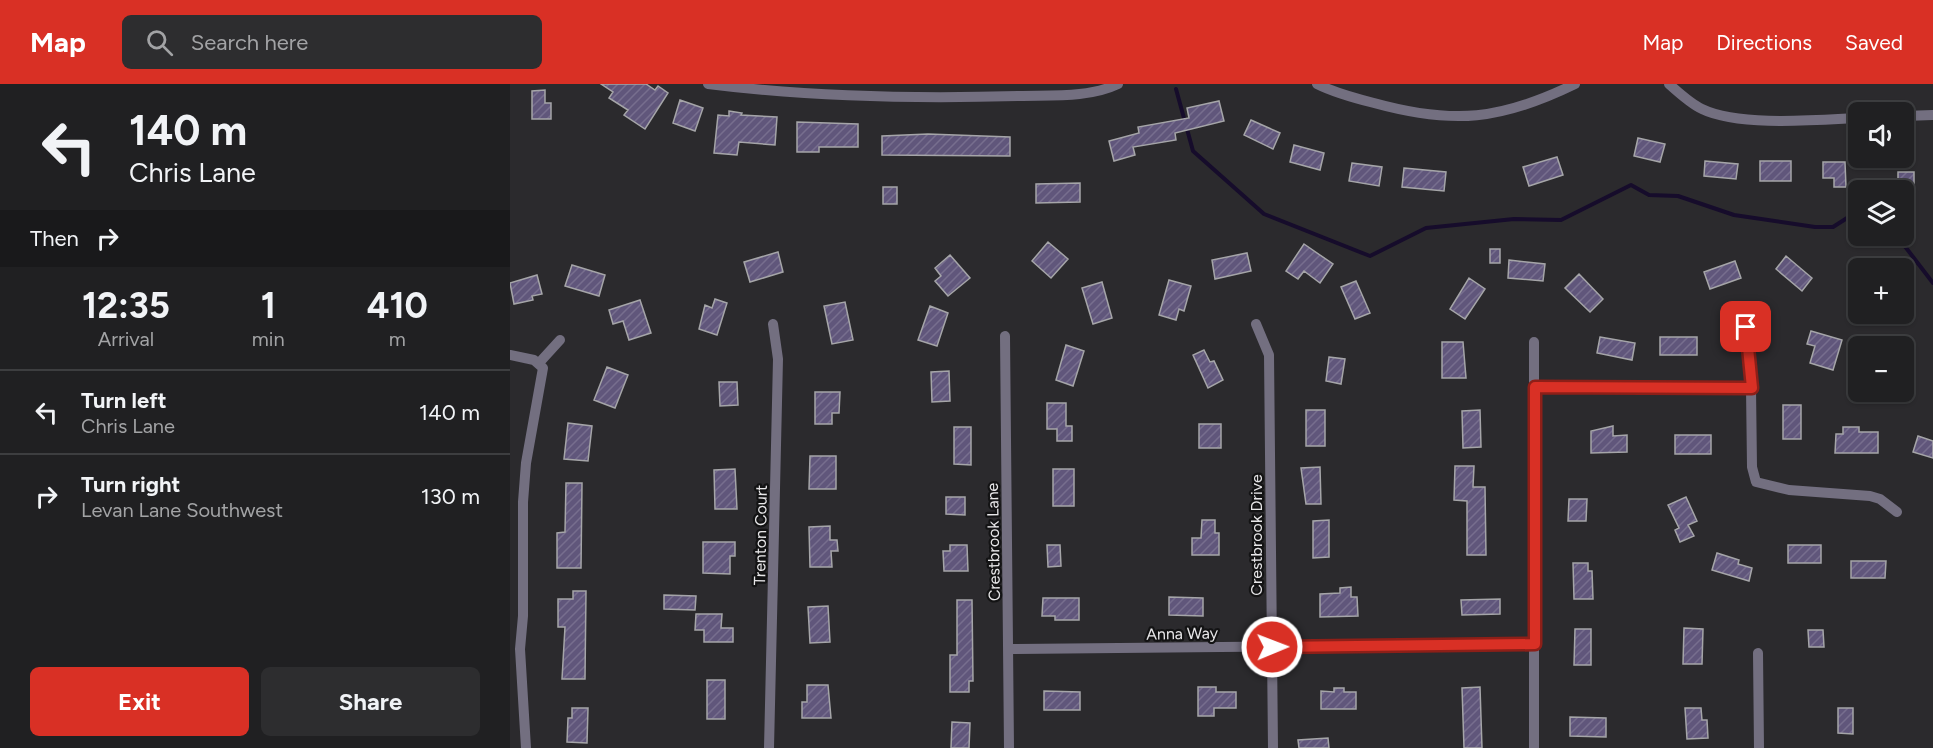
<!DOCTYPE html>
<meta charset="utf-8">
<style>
:root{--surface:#202022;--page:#2d2d2f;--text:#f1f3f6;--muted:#a2a3a5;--line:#3d3e40;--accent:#d93025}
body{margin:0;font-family:Figtree,sans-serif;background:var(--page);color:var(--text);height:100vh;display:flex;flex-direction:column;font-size:22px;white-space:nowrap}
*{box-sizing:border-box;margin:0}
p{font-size:20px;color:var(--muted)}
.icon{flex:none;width:33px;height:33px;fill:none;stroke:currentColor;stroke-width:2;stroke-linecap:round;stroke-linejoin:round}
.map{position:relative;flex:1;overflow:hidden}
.details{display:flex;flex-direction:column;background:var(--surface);width:510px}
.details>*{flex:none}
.hud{background:#202022;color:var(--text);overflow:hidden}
.fabs{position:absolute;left:1338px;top:18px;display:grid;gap:12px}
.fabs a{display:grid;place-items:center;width:66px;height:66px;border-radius:9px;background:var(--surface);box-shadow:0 2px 4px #0004,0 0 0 2px var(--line);font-size:30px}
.pin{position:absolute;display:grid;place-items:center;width:51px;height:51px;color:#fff;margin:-26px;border-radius:12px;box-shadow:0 3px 9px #0006}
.me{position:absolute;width:66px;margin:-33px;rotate:89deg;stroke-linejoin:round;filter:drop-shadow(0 0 4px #0008)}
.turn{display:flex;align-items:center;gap:21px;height:126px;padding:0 30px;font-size:27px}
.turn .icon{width:78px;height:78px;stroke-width:2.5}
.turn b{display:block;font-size:42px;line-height:51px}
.then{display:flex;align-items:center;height:57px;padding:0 30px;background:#0003;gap:12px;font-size:22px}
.eta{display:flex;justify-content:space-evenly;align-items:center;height:102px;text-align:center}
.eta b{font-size:36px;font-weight:700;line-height:42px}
.cta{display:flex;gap:12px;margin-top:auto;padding:12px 30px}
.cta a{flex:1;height:69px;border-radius:9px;background:var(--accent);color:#fff;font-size:24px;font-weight:700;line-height:69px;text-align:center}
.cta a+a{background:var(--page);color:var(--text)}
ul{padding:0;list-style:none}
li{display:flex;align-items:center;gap:18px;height:84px;padding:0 30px;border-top:2px solid var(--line)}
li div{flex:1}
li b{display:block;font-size:22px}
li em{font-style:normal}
header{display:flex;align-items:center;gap:36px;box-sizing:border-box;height:84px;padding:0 30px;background:var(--accent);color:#fff}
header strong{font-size:28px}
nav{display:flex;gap:33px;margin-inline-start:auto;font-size:21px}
.search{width:420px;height:54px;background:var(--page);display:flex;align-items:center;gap:15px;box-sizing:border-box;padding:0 21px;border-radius:9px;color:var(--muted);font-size:22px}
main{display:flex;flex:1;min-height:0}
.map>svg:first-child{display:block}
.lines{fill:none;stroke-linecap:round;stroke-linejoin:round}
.stream{stroke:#160c2b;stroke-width:4}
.building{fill:url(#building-hatch);stroke:#a5a5a8;stroke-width:1.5}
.minor{stroke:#736f80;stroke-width:10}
.route-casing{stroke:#8d1f18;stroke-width:15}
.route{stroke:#d93025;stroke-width:10}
.labels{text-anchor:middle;stroke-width:4.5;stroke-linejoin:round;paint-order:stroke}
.street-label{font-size:16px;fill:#e8e7e9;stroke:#131314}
</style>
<header>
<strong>Map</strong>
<div class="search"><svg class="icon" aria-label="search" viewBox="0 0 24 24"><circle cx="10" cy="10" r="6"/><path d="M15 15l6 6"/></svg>Search here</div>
<nav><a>Map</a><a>Directions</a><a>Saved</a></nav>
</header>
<main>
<section class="details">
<div class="hud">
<div class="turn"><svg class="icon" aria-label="left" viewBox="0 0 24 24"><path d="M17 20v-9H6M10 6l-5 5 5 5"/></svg><div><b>140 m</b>Chris Lane</div></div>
<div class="then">Then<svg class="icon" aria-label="right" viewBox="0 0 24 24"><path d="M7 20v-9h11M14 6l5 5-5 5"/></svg></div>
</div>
<div class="eta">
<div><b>12:35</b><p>Arrival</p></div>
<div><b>1</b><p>min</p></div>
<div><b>410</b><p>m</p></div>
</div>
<ul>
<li><svg class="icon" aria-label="left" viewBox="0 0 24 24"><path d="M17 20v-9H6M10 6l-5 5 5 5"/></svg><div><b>Turn left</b><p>Chris Lane</p></div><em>140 m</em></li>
<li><svg class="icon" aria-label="right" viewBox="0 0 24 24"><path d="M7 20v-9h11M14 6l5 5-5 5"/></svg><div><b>Turn right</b><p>Levan Lane Southwest</p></div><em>130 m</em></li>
</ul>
<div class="cta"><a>Exit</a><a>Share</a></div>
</section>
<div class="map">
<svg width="1423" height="664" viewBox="0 0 1423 664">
<defs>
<pattern id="building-hatch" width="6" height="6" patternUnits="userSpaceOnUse" patternTransform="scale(1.5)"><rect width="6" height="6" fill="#60567b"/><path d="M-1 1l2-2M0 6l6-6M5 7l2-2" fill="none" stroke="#776e8e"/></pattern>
</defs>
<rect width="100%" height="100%" fill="#2b2a2d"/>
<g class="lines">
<path class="stream" d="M666,5L683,67L754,130L860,172L916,144L1004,135L1051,136L1121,101L1139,111L1168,112L1224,131L1305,143H1323L1348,127
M1387,152L1423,199"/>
</g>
<path class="building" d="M91,0H136L145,6L148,2L158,9L135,45L114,31L118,26L99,14L103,8Z
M35,6V19H41V35H22V7Z
M170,16L193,24L185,47L163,39Z
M709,17L714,37L665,49L666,56L623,63L625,71L604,77L599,57L629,49L628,43L679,34L677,24Z
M219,27L232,29L231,31L267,33L265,61L229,58L227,71L204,69L208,31L219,32Z
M741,36L770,49L763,65L734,51Z
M287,38L348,40V63H309V68H287Z
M418,50L500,53V72L372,71V52Z
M1128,54L1155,60L1150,78L1124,72Z
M784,61L814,69L810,86L780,78Z
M1047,73L1053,91L1019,102L1013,83Z
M1195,77L1228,80L1226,95L1194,92Z
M1250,77H1281V97H1250Z
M1313,78H1335L1336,103H1324V94H1313Z
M842,79L872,83L869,102L839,97Z
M894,84L936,88L934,107L892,103Z
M1388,88H1404V113H1394V106H1388Z
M570,99V118L526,119V100Z
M373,103H387V120H373Z
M538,158L558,175L541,194L522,177Z
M794,160L823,180L810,199L794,187L788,195L776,187Z
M980,165H990V179H980Z
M268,168L273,188L240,198L234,178Z
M737,169L741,187L705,195L702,176Z
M440,171L460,194L438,212L425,197L431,192L425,184Z
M1276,172L1302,194L1292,207L1266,185Z
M999,176L1035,180L1033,197L998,194Z
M1225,177L1231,194L1200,205L1194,188Z
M62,181L95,191L89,212L55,202Z
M1069,190L1093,215L1080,228L1055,204Z
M27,191L32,210L22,212L23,216L4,220L0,199Z
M959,194L975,205L955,235L940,225Z
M659,196L681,202L674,227L669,225L666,236L649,231Z
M846,197L860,229L845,235L831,203Z
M592,198L602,234L583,240L572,204Z
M205,215L217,219L207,251L189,245L195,221L202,224Z
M130,216L141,249L119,256L113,237L103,240L99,226Z
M335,218L343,256L322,260L314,222Z
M420,222L438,229L427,262L408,256Z
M1301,247L1332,256L1323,286L1300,279L1305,262L1297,260Z
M1090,253L1125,259L1122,276L1087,269Z
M1150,253H1187V271H1150Z
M932,258H953L956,294H932Z
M556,261L574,267L563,302L546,296Z
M694,266L700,278L704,277L713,296L698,304L683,271Z
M819,273L835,275L831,300L816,297Z
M97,283L118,291L105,324L84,316Z
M439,287L440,317L422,318L421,288Z
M209,298H227L228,321L210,322Z
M305,308H330L329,329H322V340H305Z
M537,319H556V342H562V357H547V345H537Z
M1273,321H1291V355H1273Z
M796,326H815V362H796Z
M970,326L971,363L953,364L952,327Z
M58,339L82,342L78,377L54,375Z
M689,340H711V364H689Z
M1103,342V352L1117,351V368L1081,369V347Z
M444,343H461V381L444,380Z
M1333,343H1349V348H1368V369H1325L1326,350H1333Z
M1165,351H1201V370H1165Z
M1408,352L1423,357V374L1403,368Z
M300,372H326V405H299Z
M945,382H964L963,403H975L976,471H957V417L944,416Z
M810,383L811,420H796L791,384Z
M225,385L227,425H205L204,386Z
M543,385H564V422H543Z
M56,399H72L71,484H47V449L55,448Z
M436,413H455V431L436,430Z
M1176,413L1187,437L1178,441L1184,452L1170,458L1165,446L1169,444L1158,421Z
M1059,415H1077L1076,437H1058Z
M692,436H705V449H709V471H682V454H691Z
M819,436V473L803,474V437Z
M320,442V456H327L328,467H321L322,483H300L299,443Z
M193,458H225V472H220V490L193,489Z
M440,461H457L458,487H434L433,467H440Z
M537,461H550L551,482L538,483Z
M1278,461H1311V479H1278Z
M1207,469L1229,476L1228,480L1242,484L1239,497L1202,486Z
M1341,477H1376L1375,494H1341Z
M1063,479H1078V487H1082L1083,515H1064Z
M841,503V513H847L848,532L810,533V510L830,509V504Z
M63,507H76L75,595H52L55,543H48V515H63Z
M154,511L186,512L185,526L154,525Z
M659,513L693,514V532L659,531Z
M533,514H569V536H545V532H532Z
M990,515V530L952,531L951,516Z
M447,516H462L463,597H459V608H440V571H447Z
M318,522L320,558L300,559L298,523Z
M186,530H212L211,544H223V558H194V546H185Z
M1174,544L1193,545L1192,580H1173Z
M1065,545H1081V581H1064Z
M1298,546H1313L1314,563H1299Z
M197,596H215V635H197Z
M297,601H318L321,634H292V618H297Z
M688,603H706V608H726V624H704V632H688Z
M970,603L972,664H954L952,604Z
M824,604H834V608H846V625H811V607L824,608Z
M534,607L570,608V626H534Z
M62,624H78L77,659L57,658L58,634H62Z
M1175,624H1191L1192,636H1197L1198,654L1177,655Z
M1328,624H1343V650L1328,649Z
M1060,633L1096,634V653L1060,652Z
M442,638L460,639L459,664H441Z
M818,654L819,664H789L788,656Z"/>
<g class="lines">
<path class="minor" d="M198,0C301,13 405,15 509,12C541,11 579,14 608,0
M807,0C825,9 844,14 864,19C944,41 991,36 1065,0
M1159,0C1169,9 1181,20 1192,25C1229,43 1307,36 1348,34
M1394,32L1423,31
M746,240L759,271L763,664
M1236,243L1241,304L1242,383L1246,398L1279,406L1360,412L1370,415L1387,428
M495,252L499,664
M0,271L24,276L33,284L16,379L13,418V532L10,565L16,664
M29,279L50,256
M1025,303L1241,304
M499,565L1025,560
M1248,569L1249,664
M259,664L268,275L263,240
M1024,664V258"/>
</g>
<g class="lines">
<defs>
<path id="route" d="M762,563L1025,560V303L1242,304L1236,243"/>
</defs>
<use href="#route" class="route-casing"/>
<use href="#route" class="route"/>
</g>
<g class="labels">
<g class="street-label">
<text transform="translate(250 451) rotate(-89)" y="6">Trenton Court</text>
<text transform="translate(746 451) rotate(-90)" y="6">Crestbrook Drive</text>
<text transform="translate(483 458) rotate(-91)" y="6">Crestbrook Lane</text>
<text transform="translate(672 549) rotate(-1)" y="6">Anna Way</text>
</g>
</g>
</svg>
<div class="fabs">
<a><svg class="icon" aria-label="sound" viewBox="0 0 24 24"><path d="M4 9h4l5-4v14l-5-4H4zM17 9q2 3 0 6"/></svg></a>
<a><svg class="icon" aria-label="layers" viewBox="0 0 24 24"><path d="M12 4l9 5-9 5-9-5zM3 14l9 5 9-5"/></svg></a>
<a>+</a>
<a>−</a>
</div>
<div class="pin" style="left:1236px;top:243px;background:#d93025"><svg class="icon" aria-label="arrive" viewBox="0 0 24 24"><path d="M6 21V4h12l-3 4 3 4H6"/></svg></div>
<svg class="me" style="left:762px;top:563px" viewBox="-20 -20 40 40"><circle r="17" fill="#d93025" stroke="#fff" stroke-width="3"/><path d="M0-11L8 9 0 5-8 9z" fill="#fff"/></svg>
</div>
</main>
